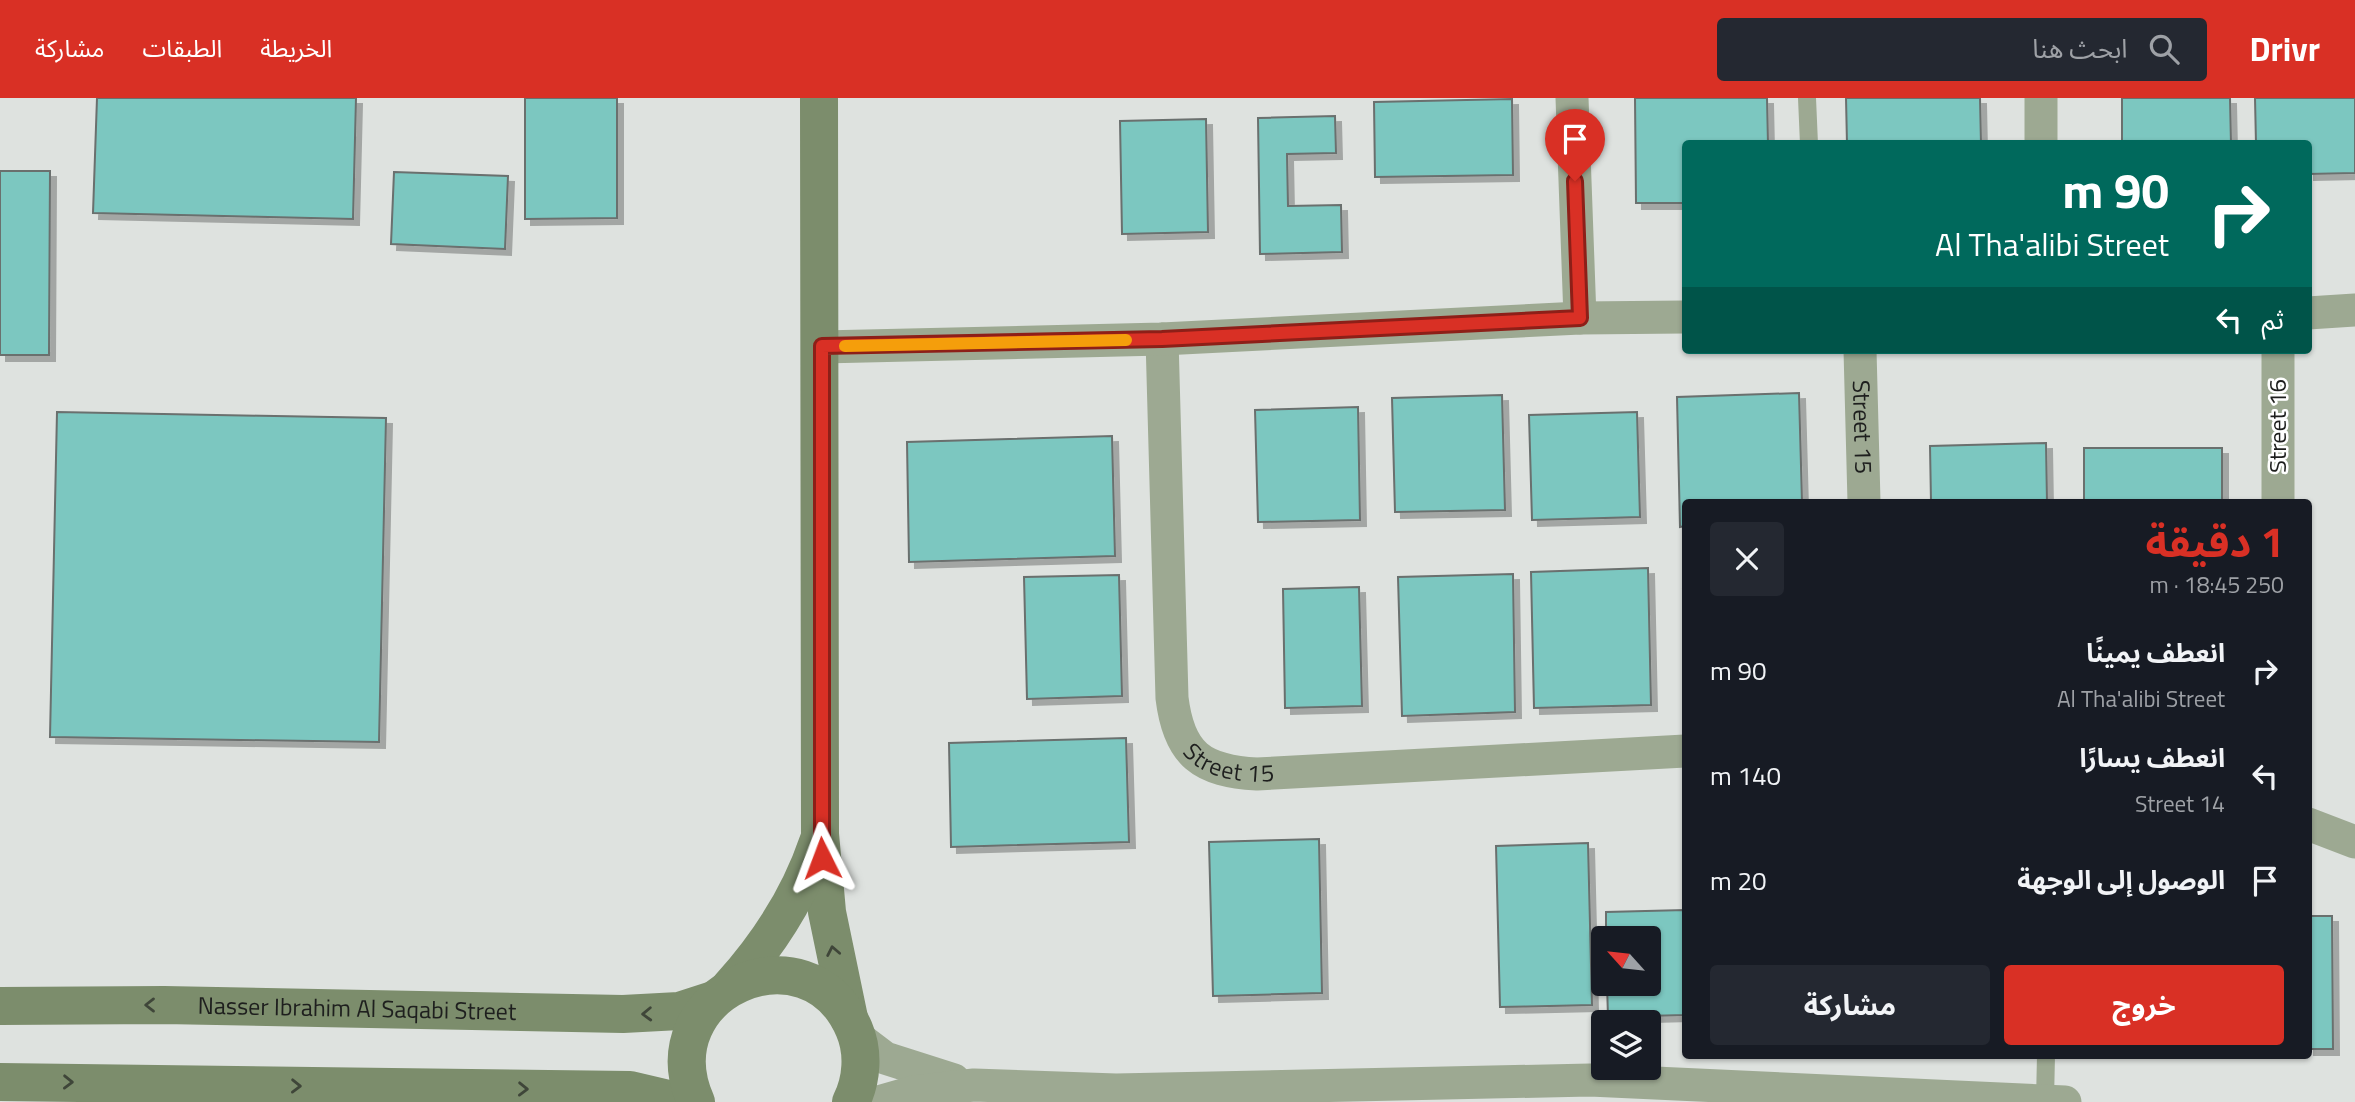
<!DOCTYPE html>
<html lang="ar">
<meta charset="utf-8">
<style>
:root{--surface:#171b24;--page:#242831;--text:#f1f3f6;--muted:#9ea1a6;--accent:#d93025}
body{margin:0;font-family:"Titillium Web","Noto Sans Arabic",sans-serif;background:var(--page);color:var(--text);direction:rtl;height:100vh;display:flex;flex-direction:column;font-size:26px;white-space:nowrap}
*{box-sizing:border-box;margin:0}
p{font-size:23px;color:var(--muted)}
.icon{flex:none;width:38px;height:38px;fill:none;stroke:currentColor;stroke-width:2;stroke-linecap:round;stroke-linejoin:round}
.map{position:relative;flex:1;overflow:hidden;direction:ltr}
.details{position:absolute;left:1682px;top:401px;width:630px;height:560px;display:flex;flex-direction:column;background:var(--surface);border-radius:7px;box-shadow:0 2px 5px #0004;direction:rtl}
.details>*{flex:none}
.top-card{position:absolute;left:1682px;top:42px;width:630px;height:214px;border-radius:7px;box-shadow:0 2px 5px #0004;direction:rtl;background:#00695c;color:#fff;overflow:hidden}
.needle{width:46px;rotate:297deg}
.fabs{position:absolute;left:1591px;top:828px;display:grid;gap:14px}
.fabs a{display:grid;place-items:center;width:70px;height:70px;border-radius:7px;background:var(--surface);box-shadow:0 2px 5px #0004;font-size:35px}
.pin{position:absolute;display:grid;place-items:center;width:60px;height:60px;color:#fff;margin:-72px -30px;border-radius:50% 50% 50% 0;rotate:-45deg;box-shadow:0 0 7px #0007}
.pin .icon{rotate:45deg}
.me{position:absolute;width:77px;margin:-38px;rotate:357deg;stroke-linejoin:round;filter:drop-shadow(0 0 5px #0008)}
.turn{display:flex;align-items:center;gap:24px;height:147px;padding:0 28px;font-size:32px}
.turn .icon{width:91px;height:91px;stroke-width:2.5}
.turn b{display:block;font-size:49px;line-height:60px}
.then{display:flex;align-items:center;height:66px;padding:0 28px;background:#0003;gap:14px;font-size:26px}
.round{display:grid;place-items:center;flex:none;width:74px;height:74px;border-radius:7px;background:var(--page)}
.headline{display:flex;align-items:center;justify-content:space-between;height:119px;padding:0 28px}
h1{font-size:42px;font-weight:700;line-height:52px;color:var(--accent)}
.cta{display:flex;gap:14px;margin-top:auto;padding:14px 28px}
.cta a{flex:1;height:80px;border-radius:7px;background:var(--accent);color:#fff;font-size:28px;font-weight:700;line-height:80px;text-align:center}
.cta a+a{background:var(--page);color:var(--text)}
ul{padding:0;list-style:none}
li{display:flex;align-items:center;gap:21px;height:105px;padding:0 28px}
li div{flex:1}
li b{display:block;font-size:26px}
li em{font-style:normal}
header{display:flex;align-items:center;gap:42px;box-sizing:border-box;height:98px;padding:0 35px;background:var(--accent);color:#fff}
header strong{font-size:33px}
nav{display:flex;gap:38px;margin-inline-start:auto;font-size:24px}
.search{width:490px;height:63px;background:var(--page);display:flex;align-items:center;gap:18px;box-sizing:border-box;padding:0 24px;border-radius:7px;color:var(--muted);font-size:26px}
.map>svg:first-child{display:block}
.building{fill:#7bc7c0;stroke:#6a6f6e;stroke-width:2;filter:url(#shadow)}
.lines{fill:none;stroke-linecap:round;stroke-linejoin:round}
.lane{stroke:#9da992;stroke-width:18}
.street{stroke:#9da992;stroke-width:33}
.secondary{stroke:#7c8d6c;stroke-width:38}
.oneway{stroke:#3f4639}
.route-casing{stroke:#8d1f18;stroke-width:18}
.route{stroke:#d93025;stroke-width:12}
.slow{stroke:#f59e0b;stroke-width:12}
.labels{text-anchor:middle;stroke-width:5;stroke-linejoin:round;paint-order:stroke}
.street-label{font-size:24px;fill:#1e1f1e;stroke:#fff}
</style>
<header>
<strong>Drivr</strong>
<div class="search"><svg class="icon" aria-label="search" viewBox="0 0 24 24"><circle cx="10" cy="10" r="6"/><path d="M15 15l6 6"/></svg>ابحث هنا</div>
<nav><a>الخريطة</a><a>الطبقات</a><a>مشاركة</a></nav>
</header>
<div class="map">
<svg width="2355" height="1004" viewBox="0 0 2355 1004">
<defs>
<filter id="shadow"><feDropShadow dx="6" dy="6" stdDeviation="0" flood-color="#0004"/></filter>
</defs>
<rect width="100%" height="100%" fill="#dee2df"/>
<path class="building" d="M97,0H356L353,121L93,115Z
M525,0H617V120L525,121Z
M1635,0H1767L1768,46H1685V105H1636Z
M1846,0H1980L1981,46H1847Z
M2122,0H2230L2231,46H2122Z
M2255,0H2355V75L2308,76V46H2256Z
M1512,1L1513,77L1375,79L1374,4Z
M1335,18L1336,55L1287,56L1288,108L1341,107L1342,154L1260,156L1258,20Z
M1206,21L1208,134L1122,136L1120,23Z
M0,73H50L49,257H0Z
M394,74L508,78L505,151L391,146Z
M1799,295L1802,404H1685V428L1680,429L1677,299Z
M1502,297L1505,412L1395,414L1392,300Z
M1358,309L1360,422L1258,424L1255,312Z
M57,314L386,320L379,644L50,639Z
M1637,314L1640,419L1532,422L1529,317Z
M1112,338L1115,458L909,464L907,344Z
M2046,345L2047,404H1931L1930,348Z
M2084,350H2222V404H2084Z
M1648,470L1651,607L1534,610L1531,474Z
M1513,476L1515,614L1402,618L1398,479Z
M1119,477L1122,598L1027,601L1024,479Z
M1359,489L1362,608L1285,610L1283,491Z
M1683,491H1685V571Z
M1126,640L1129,744L951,749L949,645Z
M1319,741L1322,895L1213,898L1209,744Z
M1588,745L1592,907L1500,909L1496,748Z
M1685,812V917L1608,919L1607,886H1648V840H1606V814Z
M2308,818H2332L2333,951H2308Z"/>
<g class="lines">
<path class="lane" d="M1807,0L1809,46
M2045,1003L2046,957"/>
<g class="street">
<path d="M1572,0L1580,220"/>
<path d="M2041,0V46"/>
<path d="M2308,215L2355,212"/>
<path id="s1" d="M1162,241L1172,600C1179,657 1202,673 1257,676L1685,653"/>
<path d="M822,249L1162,241L1580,220L1685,219"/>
<path id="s2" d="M1860,252L1864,404"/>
<path d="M2278,252V404"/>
<path d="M2308,726L2355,744"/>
<path d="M856,938L885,960L954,982"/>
<path d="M878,1004L913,994L974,987L1116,992L1590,982L2065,1004"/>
</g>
<g class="secondary">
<path d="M819,0L820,736L827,814L849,920"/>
<path d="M730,889C769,846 799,800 818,744"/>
<path id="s3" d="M0,908L164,907L623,916L679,913L713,902"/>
<path d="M0,984L630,992L681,1004"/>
<path d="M696,1004C647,894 808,823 854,931C864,954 862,982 851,1004"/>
</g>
</g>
<defs><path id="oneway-chevron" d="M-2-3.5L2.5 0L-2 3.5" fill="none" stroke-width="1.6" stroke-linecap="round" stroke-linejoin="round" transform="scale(1.75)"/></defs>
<g class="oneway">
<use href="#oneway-chevron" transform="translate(833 853) rotate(-101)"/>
<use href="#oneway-chevron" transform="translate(150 907) rotate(180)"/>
<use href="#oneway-chevron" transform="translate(647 916) rotate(178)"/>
<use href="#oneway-chevron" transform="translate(68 984) rotate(1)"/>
<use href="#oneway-chevron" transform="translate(296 988) rotate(1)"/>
<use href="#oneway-chevron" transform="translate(523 991) rotate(1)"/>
</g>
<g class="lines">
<defs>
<path id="route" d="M822,760V248L1162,241L1580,220L1575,83"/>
</defs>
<use href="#route" class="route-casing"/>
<use href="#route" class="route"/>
<path class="slow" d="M845,248L1126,242"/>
</g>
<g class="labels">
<g class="street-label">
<text dy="8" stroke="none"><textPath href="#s2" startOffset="77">Street 15</textPath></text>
<text transform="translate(2278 328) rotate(-90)" y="8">Street 16</text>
<text dy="8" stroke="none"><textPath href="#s1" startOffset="458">Street 15</textPath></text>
<text dy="8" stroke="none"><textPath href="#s3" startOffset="357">Nasser Ibrahim Al Saqabi Street</textPath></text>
</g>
</g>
</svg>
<div class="fabs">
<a><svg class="needle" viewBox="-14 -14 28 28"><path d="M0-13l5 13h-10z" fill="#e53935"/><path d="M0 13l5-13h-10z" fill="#9ea1a6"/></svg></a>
<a><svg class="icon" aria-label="layers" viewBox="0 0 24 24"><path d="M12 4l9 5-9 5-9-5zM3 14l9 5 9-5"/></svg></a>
</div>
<div class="pin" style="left:1575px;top:83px;background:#d93025"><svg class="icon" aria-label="arrive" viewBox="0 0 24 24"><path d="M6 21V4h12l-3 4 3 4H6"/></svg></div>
<svg class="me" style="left:822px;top:760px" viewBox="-20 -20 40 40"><path d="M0-17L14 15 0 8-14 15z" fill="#d93025" stroke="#fff" stroke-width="4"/></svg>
<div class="top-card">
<div class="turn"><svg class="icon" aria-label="right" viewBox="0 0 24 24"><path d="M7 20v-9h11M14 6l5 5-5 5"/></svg><div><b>90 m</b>Al Tha'alibi Street</div></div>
<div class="then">ثم<svg class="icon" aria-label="left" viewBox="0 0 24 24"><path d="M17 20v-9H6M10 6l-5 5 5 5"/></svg></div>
</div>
<section class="details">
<div class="headline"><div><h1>1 دقيقة</h1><p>250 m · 18:45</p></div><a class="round"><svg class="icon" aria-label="close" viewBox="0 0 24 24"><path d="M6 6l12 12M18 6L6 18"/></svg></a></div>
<ul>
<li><svg class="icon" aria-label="right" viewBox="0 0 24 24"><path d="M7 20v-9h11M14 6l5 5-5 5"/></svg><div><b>انعطف يمينًا</b><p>Al Tha'alibi Street</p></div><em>90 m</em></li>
<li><svg class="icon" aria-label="left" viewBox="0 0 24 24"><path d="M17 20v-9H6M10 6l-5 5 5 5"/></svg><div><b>انعطف يسارًا</b><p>Street 14</p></div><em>140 m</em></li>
<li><svg class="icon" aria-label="arrive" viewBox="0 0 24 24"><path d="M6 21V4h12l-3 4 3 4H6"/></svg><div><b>الوصول إلى الوجهة</b></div><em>20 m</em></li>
</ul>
<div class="cta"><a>خروج</a><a>مشاركة</a></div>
</section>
</div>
